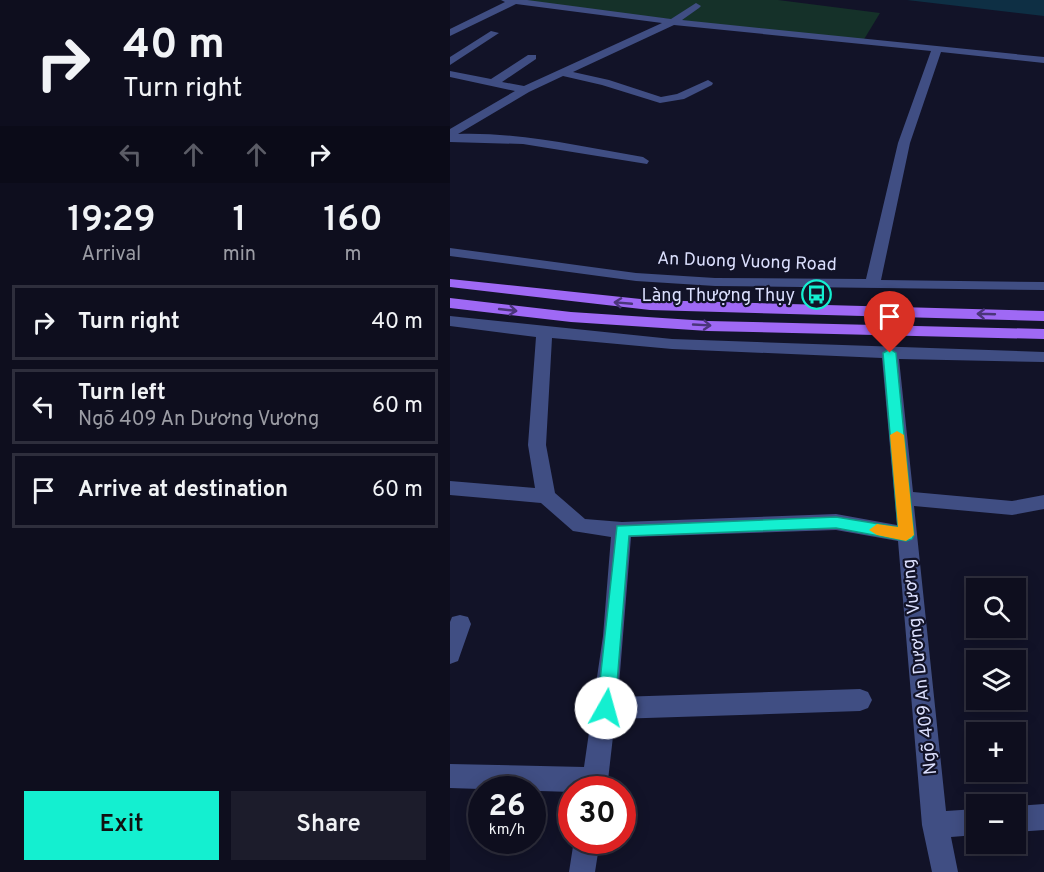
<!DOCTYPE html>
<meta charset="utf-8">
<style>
:root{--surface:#0e0e1e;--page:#1c1c2b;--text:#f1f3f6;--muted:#9b9ca4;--line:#2e2e3c;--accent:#14efd0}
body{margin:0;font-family:Overpass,sans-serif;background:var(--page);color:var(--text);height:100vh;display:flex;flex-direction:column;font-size:22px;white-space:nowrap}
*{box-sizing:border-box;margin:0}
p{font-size:20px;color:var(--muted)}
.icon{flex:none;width:33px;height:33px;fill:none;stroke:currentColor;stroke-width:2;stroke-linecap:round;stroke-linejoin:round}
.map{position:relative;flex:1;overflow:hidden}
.sheet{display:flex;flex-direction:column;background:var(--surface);width:450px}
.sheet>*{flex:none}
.banner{background:#0e0e1e;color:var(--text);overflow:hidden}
.buttons{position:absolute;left:516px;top:578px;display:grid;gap:12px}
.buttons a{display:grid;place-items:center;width:60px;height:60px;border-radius:0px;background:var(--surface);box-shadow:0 3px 15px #0003,0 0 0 2px var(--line);font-size:30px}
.speed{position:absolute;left:18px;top:776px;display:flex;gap:12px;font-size:30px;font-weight:700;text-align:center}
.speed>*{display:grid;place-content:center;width:78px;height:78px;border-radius:50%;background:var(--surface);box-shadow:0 3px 15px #0003,0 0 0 2px var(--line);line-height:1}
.speed small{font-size:15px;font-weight:400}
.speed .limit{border:9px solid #d22;background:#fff;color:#111}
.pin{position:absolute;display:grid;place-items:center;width:51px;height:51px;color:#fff;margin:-62px -26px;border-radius:50% 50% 50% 0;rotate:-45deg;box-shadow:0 0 6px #0007}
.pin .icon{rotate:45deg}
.me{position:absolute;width:66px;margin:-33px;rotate:7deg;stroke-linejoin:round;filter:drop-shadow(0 0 4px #0008)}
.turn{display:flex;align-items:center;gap:21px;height:126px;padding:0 24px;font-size:27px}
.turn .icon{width:78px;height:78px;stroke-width:2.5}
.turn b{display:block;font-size:42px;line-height:51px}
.lanes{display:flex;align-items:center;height:57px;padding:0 24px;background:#0003;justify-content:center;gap:30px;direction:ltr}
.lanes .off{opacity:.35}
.eta{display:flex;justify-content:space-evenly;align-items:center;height:102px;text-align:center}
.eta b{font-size:36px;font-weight:600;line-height:42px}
.cta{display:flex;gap:12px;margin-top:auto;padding:12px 24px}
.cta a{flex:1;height:69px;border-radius:0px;background:var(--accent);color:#111;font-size:24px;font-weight:600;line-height:69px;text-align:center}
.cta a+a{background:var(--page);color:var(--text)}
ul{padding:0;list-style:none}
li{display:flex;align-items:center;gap:18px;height:75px;margin:0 12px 9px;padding:0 12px;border:3px solid var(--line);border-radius:0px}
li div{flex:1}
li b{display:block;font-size:22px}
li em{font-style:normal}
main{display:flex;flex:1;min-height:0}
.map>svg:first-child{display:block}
.green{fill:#153129}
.water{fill:#0e2f44}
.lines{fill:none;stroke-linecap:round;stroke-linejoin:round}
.minor{fill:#404e83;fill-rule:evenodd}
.major{fill:#9f69f5;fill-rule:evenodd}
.oneway{stroke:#4a357a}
.route{fill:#14efd0;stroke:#0d9b87;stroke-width:1.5}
.slow{fill:#f59e0b}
.labels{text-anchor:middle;stroke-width:4.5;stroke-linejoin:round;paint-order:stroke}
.street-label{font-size:18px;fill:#dbdffd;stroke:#121328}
.poi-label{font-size:18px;fill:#dbdffd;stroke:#121328;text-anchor:end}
</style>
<main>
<section class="sheet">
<div class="banner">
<div class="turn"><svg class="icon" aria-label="right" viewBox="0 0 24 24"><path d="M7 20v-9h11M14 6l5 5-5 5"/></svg><div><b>40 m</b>Turn right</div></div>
<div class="lanes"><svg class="icon off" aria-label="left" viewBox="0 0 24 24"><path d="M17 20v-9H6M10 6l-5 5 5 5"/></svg><svg class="icon off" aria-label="ahead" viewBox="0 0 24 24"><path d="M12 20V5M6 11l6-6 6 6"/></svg><svg class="icon off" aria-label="ahead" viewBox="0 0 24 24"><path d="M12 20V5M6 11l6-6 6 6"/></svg><svg class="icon" aria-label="right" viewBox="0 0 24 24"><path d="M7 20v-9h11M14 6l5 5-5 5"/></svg></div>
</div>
<div class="eta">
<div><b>19:29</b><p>Arrival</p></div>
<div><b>1</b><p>min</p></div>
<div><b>160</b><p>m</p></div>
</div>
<ul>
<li><svg class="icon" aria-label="right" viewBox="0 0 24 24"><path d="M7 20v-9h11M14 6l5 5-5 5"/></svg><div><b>Turn right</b></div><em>40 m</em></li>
<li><svg class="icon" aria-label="left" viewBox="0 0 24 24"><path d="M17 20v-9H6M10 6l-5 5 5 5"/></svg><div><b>Turn left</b><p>Ngõ 409 An Dương Vương</p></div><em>60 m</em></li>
<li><svg class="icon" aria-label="arrive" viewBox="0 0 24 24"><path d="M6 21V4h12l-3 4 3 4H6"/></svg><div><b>Arrive at destination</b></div><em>60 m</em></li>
</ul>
<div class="cta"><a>Exit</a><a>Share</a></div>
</section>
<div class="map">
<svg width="594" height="872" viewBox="0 0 594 872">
<rect width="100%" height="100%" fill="#121328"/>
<path class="green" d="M49,0H328L430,13L413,41Z"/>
<path class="water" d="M457,0H594V16Z"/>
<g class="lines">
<path class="minor" d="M51,0H77L221,19L246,3L251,6L249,8L232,20L594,57V63L491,52L460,143L431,280L594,282V290L265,286L186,281L0,256V248L186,273L265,278L416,279L448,143L481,51L224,25L123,72L159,80L211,97L227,94L258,80L263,83L262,85L234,99L210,103L152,85L113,76L79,92L8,134C71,132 132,147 193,157L199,161L197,164L73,144L0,142V129L65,91L0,77V71L41,79L78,55H86V59L52,82L74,86L212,23L66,4L0,36V29L55,2Z
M41,31L49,33L0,65V57Z
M0,316L222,339L594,352V362L449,359L463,492L562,501L594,495V509L562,515L464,506L496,811L526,809V835L501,837L508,872H482L472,825L448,541L386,530L181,537L168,697L410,689L418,692L422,700L418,708L410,711L165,719L157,789H122V792L0,788V764L134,767L153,636L161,537L123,531L91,503L0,495V481L85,488L78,445L86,337L0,326ZM102,338L222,349L432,358L447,525L386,514L172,522L135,519L105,493L96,445Z
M10,615L18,617L21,624L8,661L0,664V622L2,617Z
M594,804V830L566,832V806Z
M124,840H150L145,872H119Z"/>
<path class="major" d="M0,279L200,300L594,311V321L200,310L0,287Z
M0,298L121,312L258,321L594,329V339L258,331L121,322L0,308Z"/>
</g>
<defs><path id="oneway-shaft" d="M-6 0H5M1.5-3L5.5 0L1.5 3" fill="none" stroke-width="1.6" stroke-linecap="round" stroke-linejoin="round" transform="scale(1.5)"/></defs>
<g class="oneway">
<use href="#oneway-shaft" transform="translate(173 303) rotate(-175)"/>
<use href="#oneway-shaft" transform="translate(58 310) rotate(6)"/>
<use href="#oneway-shaft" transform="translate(536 314) rotate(-178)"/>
<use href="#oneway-shaft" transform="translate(252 325) rotate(3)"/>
</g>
<path class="route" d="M440,349L446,353L464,535L462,539L456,541L386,528L179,536L165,708L162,714L156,716L149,714L147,708L167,526L386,517L448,527L433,353Z"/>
<path class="slow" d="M447,431L454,435L464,535L456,541L427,535L419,530L427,524L448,527L440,435Z"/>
<defs>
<symbol id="bus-ring" viewBox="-11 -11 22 22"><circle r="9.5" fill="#121328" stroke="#14efd0" stroke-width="1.5"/><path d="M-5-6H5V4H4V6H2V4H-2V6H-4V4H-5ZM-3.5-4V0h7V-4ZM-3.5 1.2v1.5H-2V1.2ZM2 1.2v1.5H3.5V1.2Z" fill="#14efd0"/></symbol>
</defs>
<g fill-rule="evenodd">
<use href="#bus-ring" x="350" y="278" width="33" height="33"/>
</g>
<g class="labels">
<g class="street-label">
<text transform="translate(297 261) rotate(2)" y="6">An Duong Vuong Road</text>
<text transform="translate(469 667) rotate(-96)" y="6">Ngõ 409 An Dương Vương</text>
</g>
<g class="poi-label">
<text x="345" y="301">Làng Thượng Thụy</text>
</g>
</g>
</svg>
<div class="buttons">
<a><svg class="icon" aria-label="search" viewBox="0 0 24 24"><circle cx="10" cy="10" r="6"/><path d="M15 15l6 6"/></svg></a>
<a><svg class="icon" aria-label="layers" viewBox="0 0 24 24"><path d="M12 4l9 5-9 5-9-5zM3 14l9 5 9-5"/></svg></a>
<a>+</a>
<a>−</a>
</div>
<div class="speed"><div>26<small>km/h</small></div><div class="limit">30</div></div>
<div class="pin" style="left:440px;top:353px;background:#d93025"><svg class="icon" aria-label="arrive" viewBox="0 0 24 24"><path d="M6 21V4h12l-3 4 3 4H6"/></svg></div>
<svg class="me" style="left:156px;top:708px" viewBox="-20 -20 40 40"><circle r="19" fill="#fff"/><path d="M0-13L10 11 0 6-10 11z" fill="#14efd0"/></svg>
</div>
</main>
